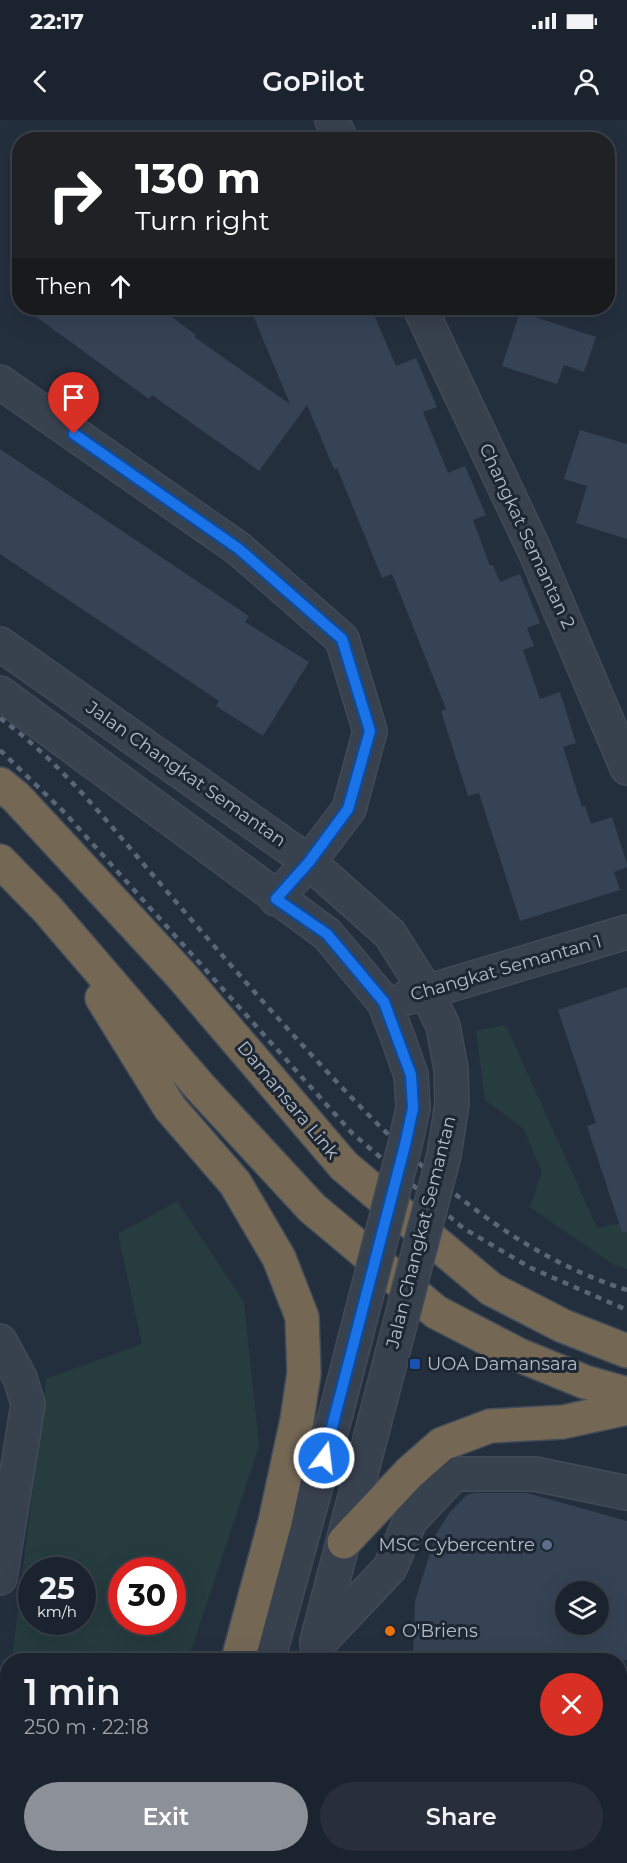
<!DOCTYPE html>
<meta charset="utf-8">
<style>
:root{--surface:#1b232e;--page:#282f3a;--text:#f1f3f6;--muted:#a0a4aa;--line:#39404a;--accent:#8c9099}
body{margin:0;font-family:Montserrat,sans-serif;background:var(--page);color:var(--text);height:100vh;display:flex;flex-direction:column;font-size:22px;white-space:nowrap}
*{box-sizing:border-box;margin:0}
p{font-size:20px;color:var(--muted)}
.icon{flex:none;width:33px;height:33px;fill:none;stroke:currentColor;stroke-width:2;stroke-linecap:round;stroke-linejoin:round}
.map{position:relative;flex:1;overflow:hidden}
.panel{position:absolute;left:0px;top:1533px;width:627px;height:210px;display:flex;flex-direction:column;background:var(--surface);border-radius:24px 24px 0 0;box-shadow:0 6px 24px #0002,0 0 0 2px var(--line)}
.panel>*{flex:none}
.hud{position:absolute;left:12px;top:12px;width:603px;height:183px;border-radius:24px;box-shadow:0 6px 24px #0002,0 0 0 2px var(--line);background:#202124;color:#fff;overflow:hidden}
.buttons{position:absolute;left:555px;top:1461px;display:grid;gap:12px}
.buttons a{display:grid;place-items:center;width:54px;height:54px;border-radius:50%;background:var(--surface);box-shadow:0 6px 24px #0002,0 0 0 2px var(--line);font-size:30px}
.speed{position:absolute;left:18px;top:1437px;display:flex;gap:12px;font-size:30px;font-weight:700;text-align:center}
.speed>*{display:grid;place-content:center;width:78px;height:78px;border-radius:50%;background:var(--surface);box-shadow:0 6px 24px #0002,0 0 0 2px var(--line);line-height:1}
.speed small{font-size:15px;font-weight:400}
.speed .limit{border:9px solid #d22;background:#fff;color:#111}
.pin{position:absolute;display:grid;place-items:center;width:51px;height:51px;color:#fff;margin:-62px -26px;border-radius:50% 50% 50% 0;rotate:-45deg;box-shadow:0 0 6px #0007}
.pin .icon{rotate:45deg}
.me{position:absolute;width:66px;margin:-33px;rotate:15deg;stroke-linejoin:round;filter:drop-shadow(0 0 4px #0008)}
.turn{display:flex;align-items:center;gap:21px;height:126px;padding:0 24px;font-size:27px}
.turn .icon{width:78px;height:78px;stroke-width:2.5}
.turn b{display:block;font-size:42px;line-height:51px}
.then{display:flex;align-items:center;height:57px;padding:0 24px;background:#0003;gap:12px;font-size:22px}
.round{display:grid;place-items:center;flex:none;width:63px;height:63px;border-radius:32px;background:var(--page)}
.headline{display:flex;align-items:center;justify-content:space-between;height:102px;padding:0 24px}
h1{font-size:36px;font-weight:600;line-height:45px}
.button{display:flex;gap:12px;margin-top:auto;padding:12px 24px}
.button a{flex:1;height:69px;border-radius:36px;background:var(--accent);color:#fff;font-size:24px;font-weight:600;line-height:69px;text-align:center}
.button a+a{background:var(--page);color:var(--text)}
.status{display:flex;justify-content:space-between;align-items:center;height:42px;padding:0 30px;background:var(--surface);direction:ltr}
.status svg{height:16px;fill:currentColor}
header{display:flex;justify-content:space-between;align-items:center;height:78px;padding:0 24px;background:var(--surface);font-size:27px;font-weight:600}
.map>svg:first-child{display:block}
.green{fill:#263c3f;fill-rule:evenodd}
.building{fill:#364354;fill-rule:evenodd}
.lines{fill:none;stroke-linecap:round;stroke-linejoin:round}
.minor-casing{stroke:#414a57;stroke-width:36}
.highway-casing{stroke:#434c59;stroke-width:36}
.minor{stroke:#38414e;stroke-width:33}
.highway{stroke:#746855;stroke-width:33}
.rail{stroke:#5a6575;stroke-width:4.5;stroke-dasharray:6 6;stroke-linecap:butt}
.minor-bridge-casing{stroke:#414a57;stroke-width:36;stroke-linecap:butt}
.minor-bridge{stroke:#38414e;stroke-width:33}
.route-casing{stroke:#114b97;stroke-width:15}
.route{stroke:#1a73e8;stroke-width:10}
.transit-dot{fill:#1a4fb4;stroke:#1d2633;stroke-width:2}
.service-dot{fill:#5c6f8a;stroke:#1d2633;stroke-width:2}
.food-dot{fill:#e8710a;stroke:#1d2633;stroke-width:2}
.labels{text-anchor:middle;stroke-width:6;stroke-linejoin:round;paint-order:stroke}
.street-label{font-size:18px;fill:#b4bcc9;stroke:#1d2633}
.poi-label{font-size:18px;fill:#b4bcc9;stroke:#1d2633;text-anchor:start}
</style>
<div class="status"><b>22:17</b><svg viewBox="0 0 49 12"><path d="M0 12V9h3v3zM5 12V6h3v6zM10 12V3h3v9zM15 12V0h3v12zM26 1h20v11H26zM47 4h2v5h-2z"/></svg></div>
<header><svg class="icon" aria-label="back" viewBox="0 0 24 24"><path d="M15 5l-7 7 7 7"/></svg>GoPilot<svg class="icon" aria-label="person" viewBox="0 0 24 24"><circle cx="12" cy="8" r="4"/><path d="M4 21q1-7 8-7t8 7"/></svg></header>
<div class="map">
<svg width="627" height="1743" viewBox="0 0 627 1743">
<rect width="100%" height="100%" fill="#242f3e"/>
<path class="green" d="M506,905L597,1108L627,1102V1149L612,1144L530,1087L542,1052L523,1008L485,980L476,911Z
M177,1081L244,1182L259,1326L188,1540H12L46,1259L142,1224L118,1114ZM32,1450H82V1502H32ZM122,1450H172V1502H122Z
M7,1579L8,1736H123L121,1743H0V1641Z"/>
<path class="building" d="M24,188H160L196,215L194,217L290,284L250,188H371L396,246L416,238L437,287L423,292L448,353L465,346L486,395L473,400L490,446L493,445L500,462L520,454L540,503L527,508L534,526L523,530L540,579L560,572L576,623L563,627L582,687L585,686L591,704L612,697L627,744V747L614,752L620,770L520,801L479,673L468,676L441,591L446,589L392,454L382,458L337,348L334,349L307,285L259,351L152,275L149,279Z
M520,192L596,217L584,252L564,245L557,264L502,246Z
M580,310L627,324V419L576,403L587,366L564,359Z
M0,329L249,496L245,502L309,542L263,616L216,586L219,581L0,434Z
M627,867V1112H622L587,1006L596,1003L558,890Z
M474,1373H527L627,1401V1540H413L415,1481L436,1414L450,1392L467,1375ZM566,1472H598V1504H566Z"/>
<g class="lines">
<defs>
<path id="minor" d="M332,0L341,20
M420,188L534,429L627,648
M0,262L239,429L342,519L370,611L349,689L309,742L276,779
M0,524L309,742L390,814L427,873L443,906L451,949L452,984L444,1035
M0,573L327,814L384,882L398,918L411,955L413,988L405,1025
M406,878L627,812
M0,1221L20,1258L28,1284L0,1458
M317,1521L374,1304
M317,1525L390,1448L410,1401L454,1354H535L627,1373
M268,1540L336,1293
M620,1651L627,1653
M212,1743L214,1736
M258,1743L260,1736"/>
<path id="highway" d="M0,664L16,677L181,855L344,1046L491,1169L563,1206L627,1231
M0,741L47,789L200,967L312,1088L436,1192L519,1235L585,1262L627,1274
M102,878L170,988L235,1063L279,1138L302,1197L304,1253L297,1300L275,1402L238,1540
M344,1422L409,1353L442,1324L490,1306L563,1302L627,1288
M183,1743L185,1736"/>
</defs>
<use href="#minor" class="minor-casing"/>
<use href="#highway" class="highway-casing"/>
<use href="#minor" class="minor"/>
<use href="#highway" class="highway"/>
<path class="rail" d="M0,598C59,641 105,699 152,754C207,818 262,882 320,944C406,1037 503,1131 627,1170
M0,630L65,693L352,1013L463,1108L531,1148L627,1190"/>
<defs>
<path id="minor-bridge" d="M336,1293L405,1025
M374,1304L444,1035"/>
</defs>
<use href="#minor-bridge" class="minor-bridge-casing"/>
<use href="#minor-bridge" class="minor-bridge"/>
</g>
<g class="lines">
<defs>
<path id="route" d="M74,314L239,429L342,519L370,611L348,689L309,742L276,779L327,814L384,882L411,955L413,988L405,1025L324,1338"/>
</defs>
<use href="#route" class="route-casing"/>
<use href="#route" class="route"/>
</g>
<rect class="transit-dot" x="409" y="1238" width="12" height="12" rx="3"/>
<circle class="service-dot" cx="547" cy="1425" r="6"/>
<circle class="food-dot" cx="390" cy="1511" r="6"/>
<g class="labels">
<g class="street-label">
<text transform="translate(527 416) rotate(65)" y="6">Changkat Semantan 2</text>
<text transform="translate(186 654) rotate(35)" y="6">Jalan Changkat Semantan</text>
<text transform="translate(506 848) rotate(-16)" y="6">Changkat Semantan 1</text>
<text transform="translate(288 980) rotate(50)" y="6">Damansara Link</text>
<text transform="translate(421 1112) rotate(-76)" y="6">Jalan Changkat Semantan</text>
</g>
<g class="poi-label">
<text x="427" y="1250">UOA Damansara</text>
<text x="535" y="1431" text-anchor="end">MSC Cybercentre</text>
<text x="402" y="1517">O'Briens</text>
</g>
</g>
</svg>
<div class="buttons">
<a><svg class="icon" aria-label="layers" viewBox="0 0 24 24"><path d="M12 4l9 5-9 5-9-5zM3 14l9 5 9-5"/></svg></a>
</div>
<div class="speed"><div>25<small>km/h</small></div><div class="limit">30</div></div>
<div class="pin" style="left:74px;top:314px;background:#d93025"><svg class="icon" aria-label="arrive" viewBox="0 0 24 24"><path d="M6 21V4h12l-3 4 3 4H6"/></svg></div>
<svg class="me" style="left:324px;top:1338px" viewBox="-20 -20 40 40"><circle r="17" fill="#1a73e8" stroke="#fff" stroke-width="3"/><path d="M0-11L8 9 0 5-8 9z" fill="#fff"/></svg>
<div class="hud">
<div class="turn"><svg class="icon" aria-label="right" viewBox="0 0 24 24"><path d="M7 20v-9h11M14 6l5 5-5 5"/></svg><div><b>130 m</b>Turn right</div></div>
<div class="then">Then<svg class="icon" aria-label="ahead" viewBox="0 0 24 24"><path d="M12 20V5M6 11l6-6 6 6"/></svg></div>
</div>
<section class="panel">
<div class="headline"><div><h1>1 min</h1><p>250 m · 22:18</p></div><a class="round" style="background:#d93025;color:#fff"><svg class="icon" aria-label="close" viewBox="0 0 24 24"><path d="M6 6l12 12M18 6L6 18"/></svg></a></div>
<div class="button"><a>Exit</a><a>Share</a></div>
</section>
</div>
